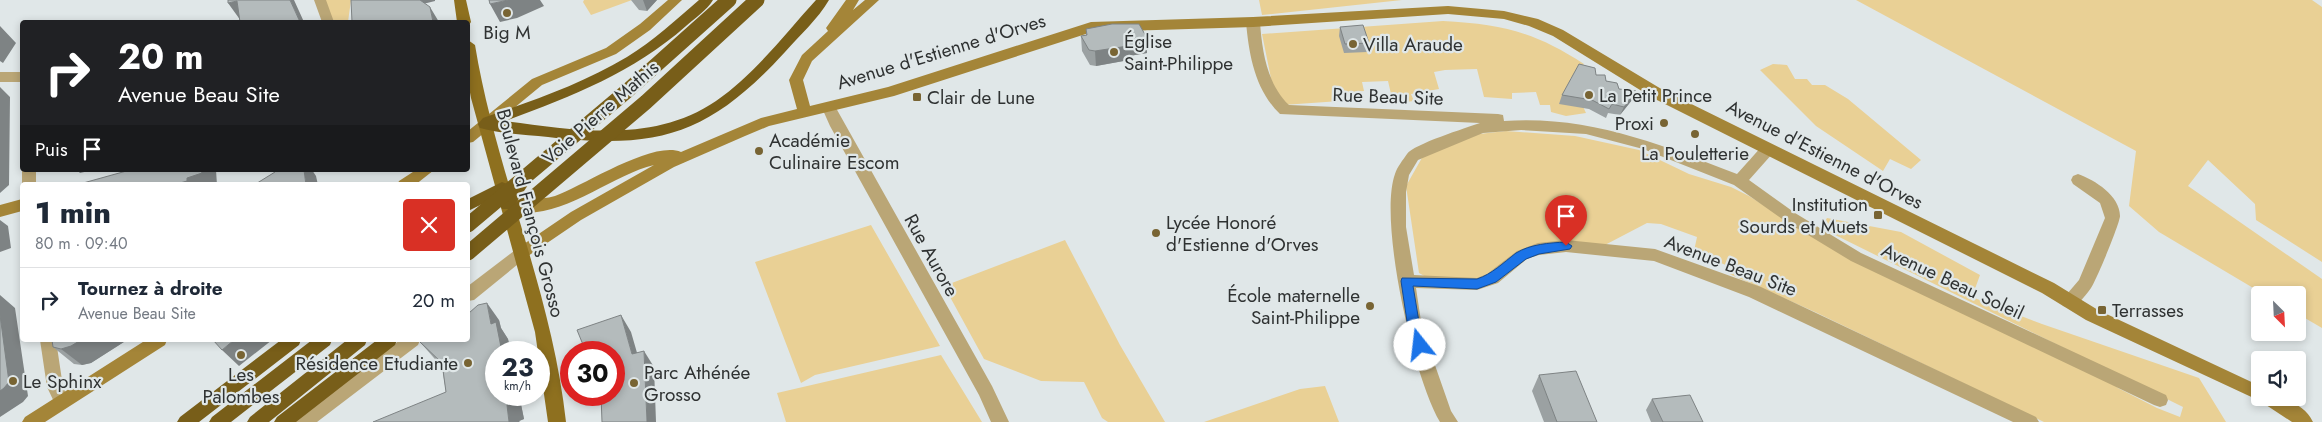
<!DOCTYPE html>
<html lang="fr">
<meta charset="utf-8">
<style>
:root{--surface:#fff;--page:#f6f6f7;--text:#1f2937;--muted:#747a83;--line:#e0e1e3}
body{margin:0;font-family:Jost,sans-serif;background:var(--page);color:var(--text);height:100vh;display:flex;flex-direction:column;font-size:19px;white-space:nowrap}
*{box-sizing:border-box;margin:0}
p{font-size:16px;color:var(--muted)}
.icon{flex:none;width:28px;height:28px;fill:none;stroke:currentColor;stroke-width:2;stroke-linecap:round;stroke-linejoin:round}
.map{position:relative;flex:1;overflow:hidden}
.side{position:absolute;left:20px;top:182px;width:450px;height:160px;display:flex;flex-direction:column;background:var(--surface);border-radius:5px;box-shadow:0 2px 8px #0003}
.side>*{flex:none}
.top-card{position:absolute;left:20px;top:20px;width:450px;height:152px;border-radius:5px;box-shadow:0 2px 8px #0003;background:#202124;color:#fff;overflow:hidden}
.needle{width:32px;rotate:156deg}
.tools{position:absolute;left:2251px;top:286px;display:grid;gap:10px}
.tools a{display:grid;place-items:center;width:55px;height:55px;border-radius:5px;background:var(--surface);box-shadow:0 2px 8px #0003;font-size:25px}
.speed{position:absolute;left:485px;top:341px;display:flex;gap:10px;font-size:25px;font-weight:700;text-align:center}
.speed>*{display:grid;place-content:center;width:65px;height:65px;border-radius:50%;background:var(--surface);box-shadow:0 2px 8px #0003;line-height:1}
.speed small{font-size:12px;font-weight:400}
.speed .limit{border:8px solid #d22;background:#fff;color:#111}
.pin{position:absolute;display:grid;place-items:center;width:42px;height:42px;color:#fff;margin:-51px -21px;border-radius:50% 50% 50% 0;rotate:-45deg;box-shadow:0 0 5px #0007}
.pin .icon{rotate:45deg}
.me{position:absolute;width:55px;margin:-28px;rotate:344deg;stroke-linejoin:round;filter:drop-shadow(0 0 4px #0008)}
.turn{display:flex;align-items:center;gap:18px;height:105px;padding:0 15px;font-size:22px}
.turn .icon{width:65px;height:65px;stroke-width:2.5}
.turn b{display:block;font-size:35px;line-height:42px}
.then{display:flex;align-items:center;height:48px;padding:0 15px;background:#0003;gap:10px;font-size:19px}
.round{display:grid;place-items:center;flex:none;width:52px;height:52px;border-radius:5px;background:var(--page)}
.overview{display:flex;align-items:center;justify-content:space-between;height:85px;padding:0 15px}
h1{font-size:30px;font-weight:800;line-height:38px}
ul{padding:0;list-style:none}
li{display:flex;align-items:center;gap:15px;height:65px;padding:0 15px;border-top:1px solid var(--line)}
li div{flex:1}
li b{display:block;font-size:19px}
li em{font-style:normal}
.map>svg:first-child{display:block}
.green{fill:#e9d095}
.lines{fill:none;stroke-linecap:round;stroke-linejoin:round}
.street{fill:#baa676;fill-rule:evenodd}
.secondary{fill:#a48538;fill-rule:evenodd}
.primary{fill:#8e701f;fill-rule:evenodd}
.highway{fill:#785e19;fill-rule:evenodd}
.highway-bridge{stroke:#785e19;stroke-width:15}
.wall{fill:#9ba1a2}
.shaded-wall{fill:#7e8384}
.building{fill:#b4bbbc;stroke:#7e8384}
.route{fill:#1a73e8;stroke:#114b97}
.poi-dot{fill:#786433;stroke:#e0e7e8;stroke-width:2}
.labels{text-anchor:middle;stroke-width:4.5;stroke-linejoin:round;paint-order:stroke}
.poi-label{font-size:19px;fill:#2f3232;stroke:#e0e7e8;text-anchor:start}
.street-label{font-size:19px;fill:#2f3232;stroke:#e0e7e8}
</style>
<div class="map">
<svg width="2322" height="422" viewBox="0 0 2322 422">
<rect width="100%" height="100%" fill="#e0e7e8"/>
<path class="green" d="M324,0H351L348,22H333Z
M584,0H632L591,15L583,2Z
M1259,0H1402L1262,15Z
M1856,0H2312L2322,7V262L2256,220L2255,204L2208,160L2188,186L2322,279V328L2298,314V295H2265L2159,232L2129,206L2136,151Z
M1443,21C1502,24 1535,32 1584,64L1570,79L1586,113L1566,116L1551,112L1550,105H1540L1536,92L1512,93V99L1484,97L1477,69L1445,70L1434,72L1439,89L1411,94L1414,101L1397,103L1395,95L1391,94L1388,81L1362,82L1364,91L1339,93L1340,101L1283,105L1275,98L1262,34Z
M1773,64L1787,65L1795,79H1807L1812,85H1825L1848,99L1921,160L1911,169L1890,159L1883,171L1816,126L1760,70Z
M1506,131L1575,136L1639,150L1689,174L1731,187L1749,196L1828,246L2114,383L2118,388L2157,408L2180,417L2183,407L1821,228L1827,218L1901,232L1980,275L1972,297L2042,324L2199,378L2226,422H2044L1815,312L1727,273L1730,267L1694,251L1697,237L1661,224L1647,223L1603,246L1537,245L1486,278H1428L1419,273L1406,186L1423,156L1479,134Z
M871,225L940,346L815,375L801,383L755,262Z
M1065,240L1120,345L1165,422H1108L1102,418L1084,382L1041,381L984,359L944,286Z
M941,355L982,422H786L777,393Z
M1325,386L1339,422H1204L1300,389Z"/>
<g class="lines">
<path class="street" d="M314,0H326L334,22H322Z
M1253,17L1260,22C1262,51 1267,84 1289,105L1498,114L1503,115L1504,121C1588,115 1660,144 1737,174L1763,145H1773L1775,149L1773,153L1749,180L1795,213L1861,253L2166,395L2168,400L2166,405L2160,407L2154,405L1851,261L1785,221L1734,185L1643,149L1586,134L1521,130L1483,133L1418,160L1409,175L1406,192V227L1414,275L1477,278L1487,274L1517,251L1538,243L1566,240L1655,249L1761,287L2036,417L2039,422H2013L1749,297L1654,261L1566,252L1539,255L1527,259L1498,283L1477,290L1416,288L1422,328L1451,411L1458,422H1440C1414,379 1378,221 1395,174C1397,167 1403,160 1407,154C1414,144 1466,128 1480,123L1280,114C1255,90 1249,55 1246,22Z
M0,72H22V82H0Z
M829,103L836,108L992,386L1009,422H991L979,395L830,126L822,108Z
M22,169L36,170V185L22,187Z
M2078,174C2095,180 2120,196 2120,216C2120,223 2096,281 2091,288C2087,294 2080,302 2075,306C2071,308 2067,307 2063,306L2061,301L2079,280L2105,218L2100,203L2073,184L2071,180L2073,176Z
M523,246L528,248L531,252L528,256L474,300L468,301V286L518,248Z
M40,340H56L63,387L70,401L68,406L62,408L56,406L47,387Z
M400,340H420L418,345L317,422H295L298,417Z"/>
<path class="secondary" d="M668,0H682L650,30L616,54L542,85L473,142L468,143V131L532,79L606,48L640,24Z
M846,0H859L853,10L865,0H879L812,61L803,80L810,106L888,87L1091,22L1253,17L1448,6L1504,11L1538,19L1563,30L1663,90L2054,283L2098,310L2260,386V398C2280,398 2303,401 2313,422H2292L2260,401L2086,320L2042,293L1653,98L1553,36L1529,26L1504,19L1448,14L1253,27L1092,32L894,96L769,126L745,136L674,167L581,220L528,256L523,258L518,256L515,252L518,248L571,212L654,165C610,175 556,225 509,210L507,206L509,202C523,197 539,201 555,196C583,186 653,140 681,152L761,118L797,109L789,80L802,55L828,31L826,28Z
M416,170H434L415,185H397L399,181Z
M22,199V211L0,217V205Z
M146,340H167L165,345L45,422H22L25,417Z"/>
<path class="primary" d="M454,0H466L471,22L469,25L468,22H457Z
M468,40L475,45C496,173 552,292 566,422H548L535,332L471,98L468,82Z"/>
<path class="highway" d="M699,0H713C707,10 695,18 686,26C633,73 570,97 505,121C576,130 653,144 716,101C755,74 784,35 816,0H829C818,19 799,36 785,52C709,135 658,150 548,137C526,135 501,134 480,128L478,124L483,118C532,101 582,84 627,57C653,41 676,20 699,0Z
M523,175L528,177L530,181L528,185L512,209H502L500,205L502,201L518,177Z
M502,182L507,184L509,188L507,192L468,211V199Z
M281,340H301L299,345L199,422H177L180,417Z
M312,340H332L330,345L231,422H209L212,417Z
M347,340H367L365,345L269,422H247L250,417Z
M377,340H397L395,345L296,422H274L277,417Z"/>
<path class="highway-bridge" d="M468,225L627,91L729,0
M468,253L646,102L757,0"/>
</g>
<path class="wall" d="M631,0H657L647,11L639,10Z
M1340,27L1369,43L1367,52L1344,53L1339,36Z
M1086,29L1147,53L1129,56V60L1096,66L1090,65L1082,51L1081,36L1086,35Z
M1606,81L1619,89L1632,100L1620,115L1608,113L1606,118L1589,109L1559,104L1562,95Z
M499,320L501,328L508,339L524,419L519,421L446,392L442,367L434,358L420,342Z
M52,340H127L91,363L82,365L74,364L53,347Z
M1539,375L1597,422H1544L1532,391Z
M1652,399L1703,422H1651L1646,410Z"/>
<path class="shaded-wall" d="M290,0H294L304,22H300Z
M411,0H435V1L415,6Z
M508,0H540L544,6L517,18L500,22L490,4Z
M643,0H657L647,11Z
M237,1L241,21L228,3Z
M430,7L439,22H433Z
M0,26L16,43L3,63L0,61Z
M1147,38V53L1129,56V60L1096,66L1095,51L1127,42Z
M0,87L10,97L9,185L0,193Z
M1636,91L1632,100L1620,115L1624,107Z
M77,170H93L80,173Z
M201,170H216L217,185H173Z
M304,170H312L316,176L318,185H306Z
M0,220L8,226L11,248L0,252Z
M0,295L15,308L28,396L23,402L0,417Z
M487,303L499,320L501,328L508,339L511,352H502L491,324Z
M621,315L631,332L642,370L632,354Z
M81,340H127L91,363L82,365L61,349Z
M234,340H272L239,366L222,350Z
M644,351L654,367L656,422H647Z
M510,395H519L524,419L519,421L520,422H509L507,405Z"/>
<path class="building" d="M228,0H290L300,22H240L237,1L228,3Z
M351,0H420L430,7L433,22H352Z
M489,0H508L490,4Z
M1112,24H1139L1147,38L1127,42L1128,46L1095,51L1089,50L1081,36L1087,35L1086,29Z
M1363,25L1369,43L1345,44L1340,27Z
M1579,64L1595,68L1596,75H1605L1606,81L1617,83L1619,89L1636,91L1624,107L1612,104L1609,109L1592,100L1562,95Z
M130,170H201L202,173L187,178V181L173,185H76Z
M275,170H304L306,185H254L275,172Z
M487,303L491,324L496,322L502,352H496V395H510L512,403L507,405L509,422H373L446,392L442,363L420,342L423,340H468V314L469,313L478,305Z
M0,315L9,382L4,388L0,391Z
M621,315L632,354L644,351L647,422H602L601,395H614V352H586L577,330Z
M52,340H81L71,346L61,349L53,347Z
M213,340H234L222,350Z
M1576,371L1597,422H1557L1539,375Z
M1690,395L1703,422H1663L1652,399Z"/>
<path class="route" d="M1566,242L1572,246L1570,249L1539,254L1526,259L1496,282L1477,289L1413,286L1420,328L1426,345L1424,349H1416L1408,328L1401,281L1402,278L1477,279C1492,274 1503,263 1516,253C1531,244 1549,243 1566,242Z"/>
<g class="poi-dot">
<circle cx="507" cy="13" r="5"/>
<circle cx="1353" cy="44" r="5"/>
<circle cx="1114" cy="52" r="5"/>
<circle cx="1589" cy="95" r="5"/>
<rect x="912" y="92" width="10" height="10" rx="2.5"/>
<circle cx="1664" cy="123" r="5"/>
<circle cx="1695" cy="134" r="5"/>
<circle cx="759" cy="151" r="5"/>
<rect x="1873" y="210" width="10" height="10" rx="2.5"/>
<circle cx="1156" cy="233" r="5"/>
<circle cx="1370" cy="306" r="5"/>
<rect x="2097" y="305" width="10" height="10" rx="2.5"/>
<circle cx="241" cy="355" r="5"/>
<circle cx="468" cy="363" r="5"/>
<circle cx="13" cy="381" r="5"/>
<circle cx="634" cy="383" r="5"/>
</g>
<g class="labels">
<g class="poi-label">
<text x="507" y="39" text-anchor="middle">Big M</text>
<text x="1124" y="48">Église<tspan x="1124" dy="22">Saint-Philippe</tspan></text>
<text x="1363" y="51">Villa Araude</text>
<text x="1599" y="102">La Petit Prince</text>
<text x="927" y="104">Clair de Lune</text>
<text x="1654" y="130" text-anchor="end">Proxi</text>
<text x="769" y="147">Académie<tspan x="769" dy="22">Culinaire Escom</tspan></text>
<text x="1695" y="160" text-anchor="middle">La Pouletterie</text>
<text x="1868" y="211" text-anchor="end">Institution<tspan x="1868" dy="22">Sourds et Muets</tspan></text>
<text x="1166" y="229">Lycée Honoré<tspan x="1166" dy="22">d'Estienne d'Orves</tspan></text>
<text x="1360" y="302" text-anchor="end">École maternelle<tspan x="1360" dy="22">Saint-Philippe</tspan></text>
<text x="2112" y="317">Terrasses</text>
<text x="458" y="370" text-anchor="end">Résidence Etudiante</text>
<text x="644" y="379">Parc Athénée<tspan x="644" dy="22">Grosso</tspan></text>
<text x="241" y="381" text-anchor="middle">Les<tspan x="241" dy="22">Palombes</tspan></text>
<text x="23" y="388">Le Sphinx</text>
</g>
<g class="street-label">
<text transform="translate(941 51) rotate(-17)" y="7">Avenue d'Estienne d'Orves</text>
<text transform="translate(1388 96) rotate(2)" y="7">Rue Beau Site</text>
<text transform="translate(600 112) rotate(-41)" y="7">Voie Pierre Mathis</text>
<text transform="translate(1825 154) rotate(27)" y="7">Avenue d'Estienne d'Orves</text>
<text transform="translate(531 213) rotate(75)" y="7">Boulevard François Grosso</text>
<text transform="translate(932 255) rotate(61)" y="7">Rue Aurore</text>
<text transform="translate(1731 265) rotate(21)" y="7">Avenue Beau Site</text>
<text transform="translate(1953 281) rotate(25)" y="7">Avenue Beau Soleil</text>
</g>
</g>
</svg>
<div class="tools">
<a><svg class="needle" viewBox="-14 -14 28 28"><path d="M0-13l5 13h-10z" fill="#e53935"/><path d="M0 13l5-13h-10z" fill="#747a83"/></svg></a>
<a><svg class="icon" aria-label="sound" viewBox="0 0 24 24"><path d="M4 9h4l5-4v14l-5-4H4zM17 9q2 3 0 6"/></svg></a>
</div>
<div class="speed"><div>23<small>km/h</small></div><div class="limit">30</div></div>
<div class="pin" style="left:1566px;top:246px;background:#d93025"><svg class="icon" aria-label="arrive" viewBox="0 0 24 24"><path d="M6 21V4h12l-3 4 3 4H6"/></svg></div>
<svg class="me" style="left:1420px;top:345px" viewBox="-20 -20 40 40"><circle r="19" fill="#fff"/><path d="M0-13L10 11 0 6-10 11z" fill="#1a73e8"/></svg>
<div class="top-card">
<div class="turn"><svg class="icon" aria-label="right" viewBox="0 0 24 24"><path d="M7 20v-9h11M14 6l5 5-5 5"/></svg><div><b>20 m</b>Avenue Beau Site</div></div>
<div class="then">Puis<svg class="icon" aria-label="arrive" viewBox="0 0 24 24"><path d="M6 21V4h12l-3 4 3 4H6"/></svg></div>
</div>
<section class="side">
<div class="overview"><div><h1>1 min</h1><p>80 m · 09:40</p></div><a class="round" style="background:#d93025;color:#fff"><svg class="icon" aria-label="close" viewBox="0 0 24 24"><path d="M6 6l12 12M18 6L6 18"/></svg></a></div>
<ul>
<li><svg class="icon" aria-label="right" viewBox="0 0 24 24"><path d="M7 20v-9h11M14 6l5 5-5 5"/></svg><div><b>Tournez à droite</b><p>Avenue Beau Site</p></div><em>20 m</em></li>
</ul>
</section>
</div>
